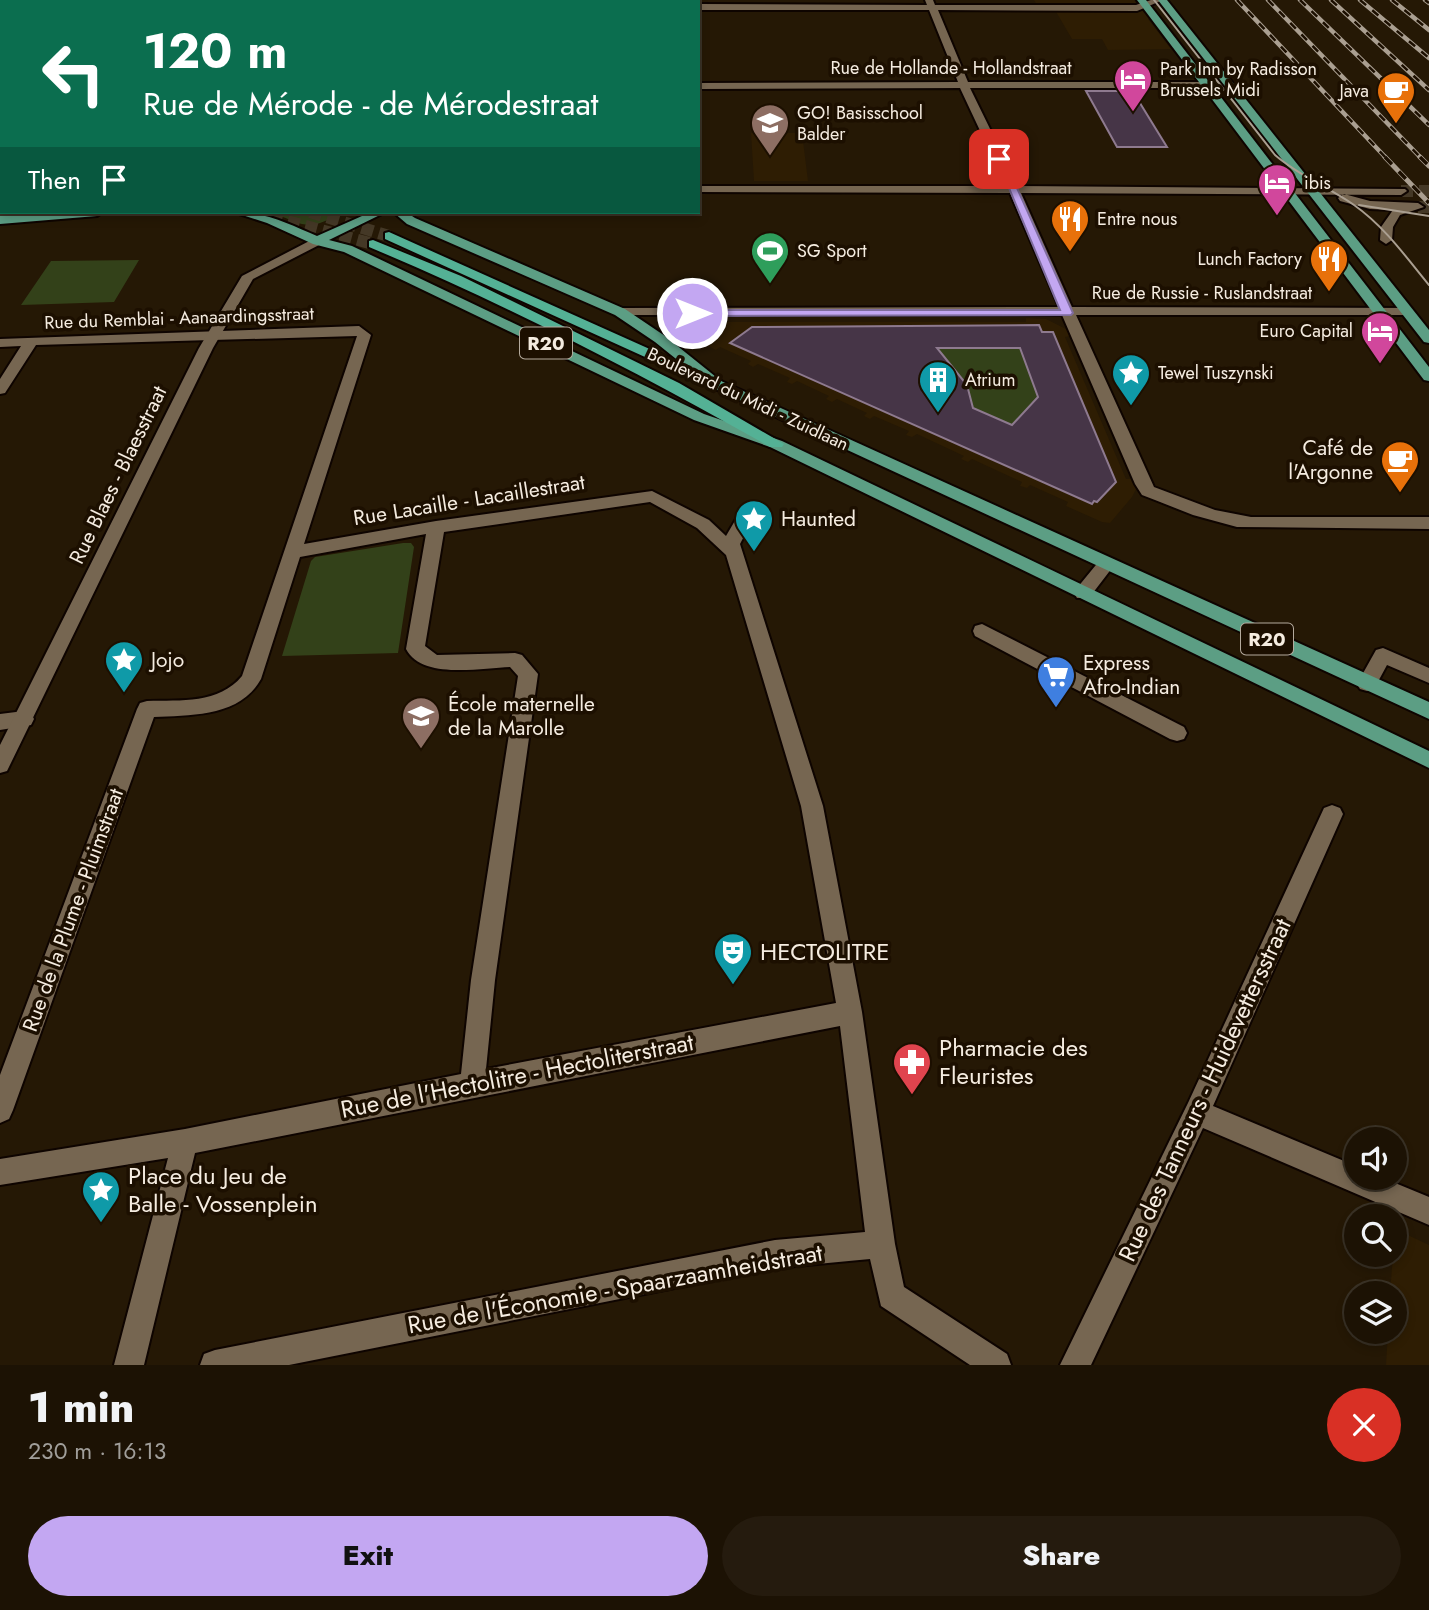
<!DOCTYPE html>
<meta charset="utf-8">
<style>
:root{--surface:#1c1204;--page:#251b0e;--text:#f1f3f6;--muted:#a09e9a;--line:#3a3226;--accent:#c3a7f2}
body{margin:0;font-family:Jost,sans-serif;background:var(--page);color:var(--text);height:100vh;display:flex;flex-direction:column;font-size:26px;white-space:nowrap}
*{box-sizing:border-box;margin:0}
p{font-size:23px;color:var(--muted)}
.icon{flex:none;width:38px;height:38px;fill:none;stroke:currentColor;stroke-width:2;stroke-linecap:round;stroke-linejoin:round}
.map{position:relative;height:1365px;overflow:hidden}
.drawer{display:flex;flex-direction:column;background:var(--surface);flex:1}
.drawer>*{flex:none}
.guide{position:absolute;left:0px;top:0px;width:700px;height:214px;box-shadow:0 4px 10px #0003,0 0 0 2px var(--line);background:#0b6e4f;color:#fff;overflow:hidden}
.controls{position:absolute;left:1344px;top:1127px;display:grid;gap:14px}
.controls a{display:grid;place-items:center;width:63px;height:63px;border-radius:50%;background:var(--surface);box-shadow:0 4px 10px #0003,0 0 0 2px var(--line);font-size:35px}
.pin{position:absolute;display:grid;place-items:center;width:60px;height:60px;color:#fff;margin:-30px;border-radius:14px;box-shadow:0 4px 10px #0006}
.me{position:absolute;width:77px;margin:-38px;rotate:90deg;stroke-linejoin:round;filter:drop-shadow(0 0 5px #0008)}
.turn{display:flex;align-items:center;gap:24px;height:147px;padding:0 28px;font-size:32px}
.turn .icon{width:91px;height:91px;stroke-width:2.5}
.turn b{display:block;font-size:49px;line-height:60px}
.then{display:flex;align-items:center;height:66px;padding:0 28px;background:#0003;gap:14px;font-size:26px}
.round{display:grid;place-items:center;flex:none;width:74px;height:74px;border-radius:37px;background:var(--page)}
.head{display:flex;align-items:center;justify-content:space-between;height:119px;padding:0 28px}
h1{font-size:42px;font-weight:800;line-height:52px}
.button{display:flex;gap:14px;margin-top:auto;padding:14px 28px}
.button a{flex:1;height:80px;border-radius:42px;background:var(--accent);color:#111;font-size:28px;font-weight:800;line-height:80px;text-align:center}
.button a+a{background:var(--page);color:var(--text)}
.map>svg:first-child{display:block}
.built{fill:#2e1d03}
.green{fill:#334119}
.building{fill:#463547;stroke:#8e7a8f;stroke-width:2;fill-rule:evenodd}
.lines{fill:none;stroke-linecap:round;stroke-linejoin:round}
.minor-tunnel{stroke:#443826;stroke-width:12;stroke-dasharray:12 6;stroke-linecap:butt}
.trunk-tunnel{stroke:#443826;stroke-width:12;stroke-dasharray:12 6;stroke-linecap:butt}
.minor-casing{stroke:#0e0400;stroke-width:4}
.tertiary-casing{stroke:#0e0400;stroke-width:4}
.primary-casing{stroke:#0e0400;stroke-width:4}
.trunk-casing{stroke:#0e0400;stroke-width:4}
.minor{fill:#766651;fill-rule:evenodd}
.tertiary{fill:#766651;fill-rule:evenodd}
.primary{fill:#5c9e84;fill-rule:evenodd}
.trunk{fill:#54b195;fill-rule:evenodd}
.tram{stroke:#aa9f91;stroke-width:2}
.rail-far1-casing{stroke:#aa9f91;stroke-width:4.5}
.rail-casing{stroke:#aa9f91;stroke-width:5}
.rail-far1{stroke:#1c0f00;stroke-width:2.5;stroke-dasharray:8;stroke-linecap:butt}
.rail{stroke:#1c0f00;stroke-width:3.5;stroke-dasharray:10;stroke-linecap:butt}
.route{fill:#c3a7f2;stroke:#7f6d9d;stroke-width:2}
.labels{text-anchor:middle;stroke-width:7;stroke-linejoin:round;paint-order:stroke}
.far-street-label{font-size:18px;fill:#f5ece0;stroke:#1c0f00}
.far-poi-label{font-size:18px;fill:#f5ece0;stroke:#1c0f00;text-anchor:start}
.shield{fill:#1c0f00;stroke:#b4aa9d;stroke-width:2}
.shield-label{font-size:19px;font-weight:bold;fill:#f5ece0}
.poi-label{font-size:21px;fill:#f5ece0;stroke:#1c0f00;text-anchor:start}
.street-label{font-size:21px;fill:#f5ece0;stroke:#1c0f00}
.near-poi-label{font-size:24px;fill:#f5ece0;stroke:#1c0f00;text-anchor:start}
.near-street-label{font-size:24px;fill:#f5ece0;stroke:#1c0f00}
</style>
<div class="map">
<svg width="1429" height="1365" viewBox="0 0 1429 1365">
<rect width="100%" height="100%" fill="#251805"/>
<path class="built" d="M1034,0H1134L1138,5H1037Z
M1055,10H1143L1152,18L1148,19L1171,49L1108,50L1102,39H1072Z
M751,133H802L808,181H754Z
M1026,318L1046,319L1068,330L1070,336L1065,337L1126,479H1133L1134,483L1136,489L1132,497L1110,523L1102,522L1066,506L1068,502L1030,485L1027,488L1020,486L1022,482L972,459L968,462L961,459L964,456L917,434L912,437L906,435L909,431L874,416L870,419L864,416L867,413L837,399L832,402L826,399L829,396L797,381L792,384L787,382L790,378L758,364L753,367L748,364L751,361L720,347L716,350L704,344L697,340L695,334L702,326L718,322H1026Z
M1395,1229L1429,1245V1365H1386L1388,1332H1395V1293H1390Z"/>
<path class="green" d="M270,212H344C306,232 308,226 270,212Z
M139,260L114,302L21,305L51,261Z
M870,348H1020L1044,411H1025L1012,425L967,406L970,398L967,385Z
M403,543H411L414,547L398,653L282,656L311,561L315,557Z"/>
<path class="building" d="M1086,91H1129L1135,95L1167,147H1117Z
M1039,325L1042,332H1053L1116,482L1097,502L1094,501L1092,504L730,343L752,327ZM937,348H1020L1038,397L1012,425L973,408L967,385Z"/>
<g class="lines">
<path class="minor-tunnel" d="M1401,191H1429
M1418,207H1429"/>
<path class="trunk-tunnel" d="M253,212L373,244
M310,212L389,236"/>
<defs>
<path id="minor" d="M7,0H18L6,2Z
M88,0H104L105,2H89Z
M267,0H277L266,2Z
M388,0H412L413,2H389Z
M639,0H647L638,2Z
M925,0H933L935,5H1136L1151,0H1163L1137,11L938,10L968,82H1204L1209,85L1204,88H970L1018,186L1405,189L1407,191L1401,195L1021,193L1072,307L1411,308V314L1406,315H1076L1154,487L1215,510L1251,517H1429V529L1237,527L1193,515L1155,500L1142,495L1135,484L1062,315H615V309L620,308L1059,307L1010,193L698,192V186H1006L960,88L698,89V83L958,82L929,10H698V4L927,5Z
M1344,194L1370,201L1418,203L1424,207L1400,215L1393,227L1392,240L1386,244L1380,240L1381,227L1393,210L1370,209L1340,201L1338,198Z
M359,326L371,335L304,544L436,521L652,491L709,520L726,536L743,507H755L757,511L740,544L823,806L862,1012L895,1244L904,1287L1007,1354L1011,1365H970L881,1306L870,1259L775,1268L289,1365H200L204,1354L215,1350L775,1240L865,1232L840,1026L195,1153L144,1365H114L168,1158L0,1185V1159L185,1129L461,1074L471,980L518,676L510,667C481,668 422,680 406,649L426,534L300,557L261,679C240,717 191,715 154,717L13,1110L9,1119L0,1123V1075L137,709L140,703L147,701C181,700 219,704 242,676L357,336L36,345L5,393L0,394V379L21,346L0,347V339ZM650,502L697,528L726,555L801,806L836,1003L486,1069L495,980L538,674L522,655L515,653L437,655L425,646L444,532Z
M1106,558L1115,564L1112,568L1089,598H1077L1074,593L1077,588L1100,560Z
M982,624L1184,727L1187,733L1184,739L1177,741L1170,739L975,636L973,631L975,626Z
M1383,648L1429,668V683L1387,665L1374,689L1367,691L1360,689L1357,684L1376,650Z
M24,711L31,713L34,719L31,725L0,730V714Z
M1332,805L1340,808L1343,814L1213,1106L1356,1166V1178H1383L1429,1197V1225L1203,1128L1091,1365H1060L1188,1103L1324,808Z"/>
<path id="tertiary" d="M0,45L2,46V52L0,51Z
M317,237L321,238V244L253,279L213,348L7,771L0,773V745L199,348L242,276Z"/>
<path id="primary" d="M1137,0H1146L1429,367V381L1424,380Z
M1158,0H1167L1429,330V343L1424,342Z
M0,129H2L0,136Z
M56,212H103L97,216L0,224V216Z
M233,212C264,211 289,224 317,236L371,212H386L329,240L352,246L704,414L782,441L1429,751V768L770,447L694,420L344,252L313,244L267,223Z
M393,212H406L415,218L625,309L665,336L721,381L1429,702V719L711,387L655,342L615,315L407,224Z"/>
<path id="trunk" d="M389,232L721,381L723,384L716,388L711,387L385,239V233Z
M373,240L461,276L679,383L784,444L782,447H770C640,373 507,305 369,247V241Z"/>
</defs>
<use href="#minor" class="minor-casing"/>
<use href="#tertiary" class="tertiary-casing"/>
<use href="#primary" class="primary-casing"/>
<use href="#trunk" class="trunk-casing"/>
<use href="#minor" class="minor"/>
<use href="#tertiary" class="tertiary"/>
<use href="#primary" class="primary"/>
<use href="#trunk" class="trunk"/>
<path class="tram" d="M1154,0L1275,155C1299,176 1328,187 1354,205C1384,226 1406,257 1429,285
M1359,205L1429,216"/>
<defs>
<path id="rail-far1" d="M1237,0L1387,159
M1268,0L1422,159
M1300,0L1429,125
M1331,0L1429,90
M1360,0L1429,58
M1392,0L1429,30
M1425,0L1429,3"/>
<path id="rail" d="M1385,157L1429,203
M1420,157L1429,166"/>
</defs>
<use href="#rail-far1" class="rail-far1-casing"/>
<use href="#rail" class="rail-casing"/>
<use href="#rail-far1" class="rail-far1"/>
<use href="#rail" class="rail"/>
</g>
<path class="route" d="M996,157L1004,159L1073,313L1071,315L692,316L686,313L692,310H1060Z"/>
<defs>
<symbol id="hotel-pin" viewBox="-11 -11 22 30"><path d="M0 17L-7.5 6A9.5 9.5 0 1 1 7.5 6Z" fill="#d1479c" stroke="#1c0f00"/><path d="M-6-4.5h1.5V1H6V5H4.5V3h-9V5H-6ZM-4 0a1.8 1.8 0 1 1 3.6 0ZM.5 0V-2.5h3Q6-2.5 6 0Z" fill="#fff"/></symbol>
<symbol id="cafe-pin" viewBox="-11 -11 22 30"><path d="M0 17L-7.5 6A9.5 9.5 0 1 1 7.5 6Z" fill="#e8710a" stroke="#1c0f00"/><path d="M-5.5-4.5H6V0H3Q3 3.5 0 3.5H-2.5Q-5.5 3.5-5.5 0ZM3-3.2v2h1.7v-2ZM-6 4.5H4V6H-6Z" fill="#fff"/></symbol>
<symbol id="school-pin" viewBox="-11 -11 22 30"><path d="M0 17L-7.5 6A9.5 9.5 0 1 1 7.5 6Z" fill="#8d6e63" stroke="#1c0f00"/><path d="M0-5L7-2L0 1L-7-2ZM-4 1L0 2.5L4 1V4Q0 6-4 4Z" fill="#fff"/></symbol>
<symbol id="restaurant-pin" viewBox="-11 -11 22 30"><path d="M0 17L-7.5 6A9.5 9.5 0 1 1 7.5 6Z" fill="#e8710a" stroke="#1c0f00"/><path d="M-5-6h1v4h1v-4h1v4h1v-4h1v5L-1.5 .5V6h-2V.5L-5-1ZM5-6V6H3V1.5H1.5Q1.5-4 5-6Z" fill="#fff"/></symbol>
<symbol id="stadium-pin" viewBox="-11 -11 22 30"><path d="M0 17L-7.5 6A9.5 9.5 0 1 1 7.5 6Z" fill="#2e9e5b" stroke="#1c0f00"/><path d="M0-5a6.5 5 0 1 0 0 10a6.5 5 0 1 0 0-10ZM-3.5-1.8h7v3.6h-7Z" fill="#fff"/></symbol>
<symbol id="sight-pin" viewBox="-11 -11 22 30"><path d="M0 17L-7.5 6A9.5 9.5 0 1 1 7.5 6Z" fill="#0f9aa8" stroke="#1c0f00"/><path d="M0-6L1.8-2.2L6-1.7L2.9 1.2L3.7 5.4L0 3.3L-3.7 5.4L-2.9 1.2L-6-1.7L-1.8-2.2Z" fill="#fff"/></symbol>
<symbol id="building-pin" viewBox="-11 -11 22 30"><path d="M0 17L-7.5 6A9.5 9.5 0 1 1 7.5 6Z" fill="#0f9aa8" stroke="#1c0f00"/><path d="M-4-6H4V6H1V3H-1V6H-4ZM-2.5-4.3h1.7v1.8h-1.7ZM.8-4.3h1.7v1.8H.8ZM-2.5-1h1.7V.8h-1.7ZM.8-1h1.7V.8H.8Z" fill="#fff"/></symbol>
<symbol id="supermarket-pin" viewBox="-11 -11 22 30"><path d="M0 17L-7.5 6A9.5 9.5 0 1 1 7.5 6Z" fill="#3f7fe0" stroke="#1c0f00"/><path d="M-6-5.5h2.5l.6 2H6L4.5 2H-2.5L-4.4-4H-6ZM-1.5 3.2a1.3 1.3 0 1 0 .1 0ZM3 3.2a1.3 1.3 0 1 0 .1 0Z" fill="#fff"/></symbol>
<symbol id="theatre-pin" viewBox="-11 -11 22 30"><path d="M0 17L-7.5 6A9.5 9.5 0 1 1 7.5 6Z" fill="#0f9aa8" stroke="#1c0f00"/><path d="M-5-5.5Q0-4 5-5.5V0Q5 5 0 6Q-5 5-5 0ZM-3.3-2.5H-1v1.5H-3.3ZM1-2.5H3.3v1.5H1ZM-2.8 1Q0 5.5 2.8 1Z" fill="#fff"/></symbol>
<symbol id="pharmacy-pin" viewBox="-11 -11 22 30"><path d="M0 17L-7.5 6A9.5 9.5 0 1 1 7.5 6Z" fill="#e0444e" stroke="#1c0f00"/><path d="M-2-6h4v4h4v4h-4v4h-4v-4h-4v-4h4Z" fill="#fff"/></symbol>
</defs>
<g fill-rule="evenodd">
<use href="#hotel-pin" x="1111" y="57" width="44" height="60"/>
<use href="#cafe-pin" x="1374" y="69" width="44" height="60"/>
<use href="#school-pin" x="748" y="101" width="44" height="60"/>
<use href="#hotel-pin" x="1255" y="161" width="44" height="60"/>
<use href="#restaurant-pin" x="1048" y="197" width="44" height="60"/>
<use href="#stadium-pin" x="748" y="229" width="44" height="60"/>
<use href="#restaurant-pin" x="1307" y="237" width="44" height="60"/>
<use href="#hotel-pin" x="1358" y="309" width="44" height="60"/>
<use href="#sight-pin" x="1109" y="351" width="44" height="60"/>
<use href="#building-pin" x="916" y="358" width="44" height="60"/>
<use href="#cafe-pin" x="1378" y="438" width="44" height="60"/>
<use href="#sight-pin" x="732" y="497" width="44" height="60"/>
<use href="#sight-pin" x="102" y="638" width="44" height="60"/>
<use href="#supermarket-pin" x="1034" y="653" width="44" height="60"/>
<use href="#school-pin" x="399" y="694" width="44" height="60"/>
<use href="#theatre-pin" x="711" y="930" width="44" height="60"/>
<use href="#pharmacy-pin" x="890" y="1040" width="44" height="60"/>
<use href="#sight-pin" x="79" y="1168" width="44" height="60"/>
</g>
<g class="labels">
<g class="far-street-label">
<text x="951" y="74">Rue de Hollande - Hollandstraat</text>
<text x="1202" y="299">Rue de Russie - Ruslandstraat</text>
<text transform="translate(179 318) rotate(-2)" y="6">Rue du Remblai - Aanaardingsstraat</text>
<text transform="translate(748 399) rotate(25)" y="6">Boulevard du Midi - Zuidlaan</text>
</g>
<g class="far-poi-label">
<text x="1160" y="75">Park Inn by Radisson<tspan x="1160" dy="21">Brussels Midi</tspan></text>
<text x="1369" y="97" text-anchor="end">Java</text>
<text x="797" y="119">GO! Basisschool<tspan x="797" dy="21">Balder</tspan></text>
<text x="1304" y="189">ibis</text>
<text x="1097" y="225">Entre nous</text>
<text x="797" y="257">SG Sport</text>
<text x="1302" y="265" text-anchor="end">Lunch Factory</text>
<text x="1353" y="337" text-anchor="end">Euro Capital</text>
<text x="1158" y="379">Tewel Tuszynski</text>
<text x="965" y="386">Atrium</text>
</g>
<g class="shield">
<rect x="520" y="327.5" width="52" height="31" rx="5"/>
<rect x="1241" y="623.5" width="52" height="31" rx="5"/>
</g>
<g class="shield-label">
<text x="546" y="350">R20</text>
<text x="1267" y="646">R20</text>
</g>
<g class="poi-label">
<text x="1373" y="455" text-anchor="end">Café de<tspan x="1373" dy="24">l'Argonne</tspan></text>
<text x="781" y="526">Haunted</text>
<text x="151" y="667">Jojo</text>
<text x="1083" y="670">Express<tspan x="1083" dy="24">Afro-Indian</tspan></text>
<text x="448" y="711">École maternelle<tspan x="448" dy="24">de la Marolle</tspan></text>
</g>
<g class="street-label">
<text transform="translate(118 475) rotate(-64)" y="7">Rue Blaes - Blaesstraat</text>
<text transform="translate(469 500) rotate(-9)" y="7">Rue Lacaille - Lacaillestraat</text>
<text transform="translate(73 910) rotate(-70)" y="7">Rue de la Plume - Pluimstraat</text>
</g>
<g class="near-poi-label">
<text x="760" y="960">HECTOLITRE</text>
<text x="939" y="1056">Pharmacie des<tspan x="939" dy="28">Fleuristes</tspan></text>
<text x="128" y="1184">Place du Jeu de<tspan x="128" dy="28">Balle - Vossenplein</tspan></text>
</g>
<g class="near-street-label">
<text transform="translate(517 1076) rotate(-11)" y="8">Rue de l'Hectolitre - Hectoliterstraat</text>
<text transform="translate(1205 1090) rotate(-65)" y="8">Rue des Tanneurs - Huidevettersstraat</text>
<text transform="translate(615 1289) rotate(-10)" y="8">Rue de l'Économie - Spaarzaamheidstraat</text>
</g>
</g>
</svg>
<div class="controls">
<a><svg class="icon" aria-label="sound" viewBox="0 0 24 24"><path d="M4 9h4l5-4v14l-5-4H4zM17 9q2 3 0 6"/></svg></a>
<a><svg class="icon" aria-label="search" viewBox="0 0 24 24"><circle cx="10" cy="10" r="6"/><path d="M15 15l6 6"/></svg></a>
<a><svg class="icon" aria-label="layers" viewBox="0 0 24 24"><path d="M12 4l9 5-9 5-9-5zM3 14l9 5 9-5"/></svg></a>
</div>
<div class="pin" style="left:999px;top:159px;background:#d93025"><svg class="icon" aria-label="arrive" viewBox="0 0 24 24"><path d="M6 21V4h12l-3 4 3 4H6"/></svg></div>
<svg class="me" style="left:692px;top:313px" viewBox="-20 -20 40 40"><circle r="17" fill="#c3a7f2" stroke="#fff" stroke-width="3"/><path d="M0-11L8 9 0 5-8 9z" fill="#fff"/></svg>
<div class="guide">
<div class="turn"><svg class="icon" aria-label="left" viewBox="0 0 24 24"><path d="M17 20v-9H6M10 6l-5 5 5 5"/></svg><div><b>120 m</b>Rue de Mérode - de Mérodestraat</div></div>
<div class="then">Then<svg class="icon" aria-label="arrive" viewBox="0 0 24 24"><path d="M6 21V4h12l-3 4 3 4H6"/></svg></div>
</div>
</div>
<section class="drawer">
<div class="head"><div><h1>1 min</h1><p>230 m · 16:13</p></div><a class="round" style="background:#d93025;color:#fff"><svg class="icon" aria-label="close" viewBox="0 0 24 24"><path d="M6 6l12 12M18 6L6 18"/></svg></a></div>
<div class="button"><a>Exit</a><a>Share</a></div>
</section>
